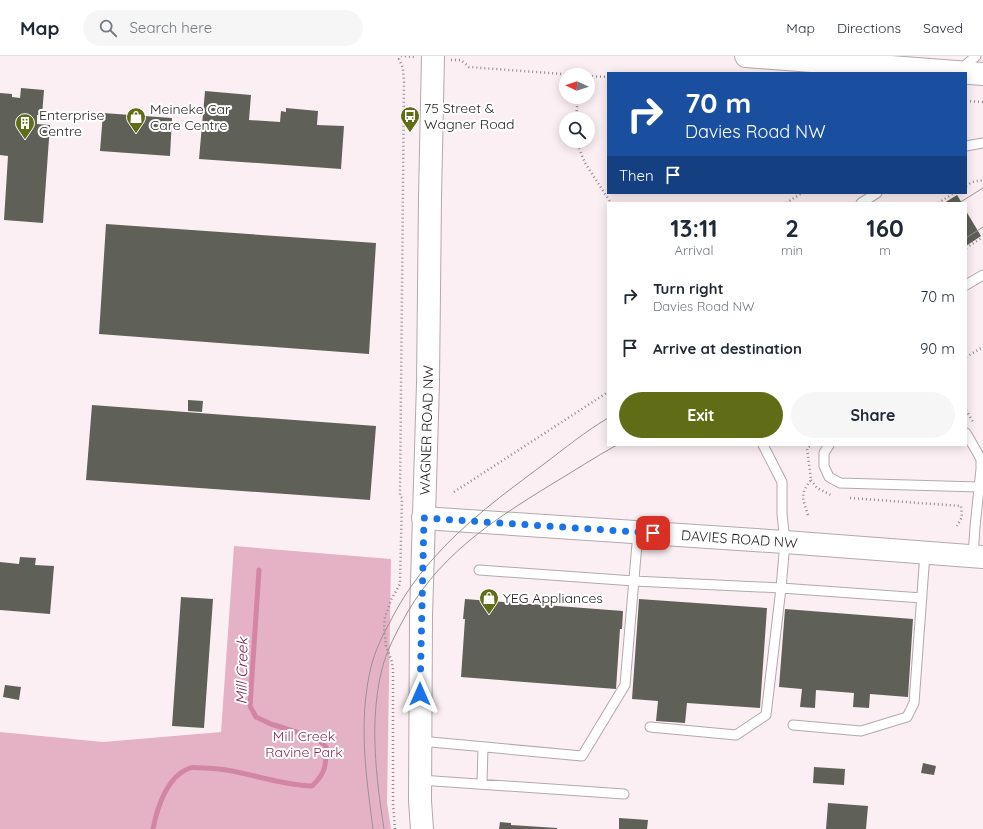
<!DOCTYPE html>
<style>
:root{--surface:#fff;--page:#f6f6f7;--text:#1f2937;--muted:#747a83;--line:#e0e1e3;--accent:#606d16}
body{margin:0;font-family:Quicksand,sans-serif;background:var(--page);color:var(--text);height:100vh;display:flex;flex-direction:column;font-size:15px;white-space:nowrap}
*{box-sizing:border-box;margin:0}
p{font-size:13px;color:var(--muted)}
.icon{flex:none;width:22px;height:22px;fill:none;stroke:currentColor;stroke-width:2;stroke-linecap:round;stroke-linejoin:round}
.map{position:relative;flex:1;overflow:hidden}
.sheet{position:absolute;left:607px;top:146px;width:360px;height:244px;display:flex;flex-direction:column;background:var(--surface);border-radius:0px;box-shadow:0 2px 10px #0003}
.sheet>*{flex:none}
.hud{position:absolute;left:607px;top:16px;width:360px;height:122px;border-radius:0px;box-shadow:0 2px 10px #0003;background:#1a4fa0;color:#fff;overflow:hidden}
.needle{width:26px;rotate:274deg}
.fabs{position:absolute;left:559px;top:12px;display:grid;gap:8px}
.fabs a{display:grid;place-items:center;width:36px;height:36px;border-radius:50%;background:var(--surface);box-shadow:0 2px 10px #0003;font-size:20px}
.pin{position:absolute;display:grid;place-items:center;width:34px;height:34px;color:#fff;margin:-17px;border-radius:8px;box-shadow:0 2px 6px #0006}
.me{position:absolute;width:44px;margin:-22px;rotate:0deg;stroke-linejoin:round;filter:drop-shadow(0 0 3px #0008)}
.turn{display:flex;align-items:center;gap:14px;height:84px;padding:0 12px;font-size:18px}
.turn .icon{width:52px;height:52px;stroke-width:2.5}
.turn b{display:block;font-size:28px;line-height:34px}
.then{display:flex;align-items:center;height:38px;padding:0 12px;background:#0003;gap:8px;font-size:15px}
.eta{display:flex;justify-content:space-evenly;align-items:center;height:68px;text-align:center}
.eta b{font-size:24px;font-weight:700;line-height:28px}
.action{display:flex;gap:8px;margin-top:auto;padding:8px 12px}
.action a{flex:1;height:46px;border-radius:24px;background:var(--accent);color:#fff;font-size:16px;font-weight:700;line-height:46px;text-align:center}
.action a+a{background:var(--page);color:var(--text)}
ul{padding:0;list-style:none}
li{display:flex;align-items:center;gap:12px;height:52px;padding:0 12px}
li div{flex:1}
li b{display:block;font-size:15px}
li em{font-style:normal}
header{display:flex;align-items:center;gap:24px;box-sizing:border-box;height:56px;padding:0 20px;background:var(--surface);border-bottom:1px solid var(--line)}
header strong{font-size:19px}
nav{display:flex;gap:22px;margin-inline-start:auto;font-size:14px}
.search{width:280px;height:36px;background:var(--page);display:flex;align-items:center;gap:10px;box-sizing:border-box;padding:0 14px;border-radius:22px;color:var(--muted);font-size:15px}
.map>svg:first-child{display:block}
.green{fill:#e5b2c5}
.lines{fill:none;stroke-linecap:round;stroke-linejoin:round}
.stream{stroke:#d385a4;stroke-width:5}
.building{fill:#5f6158}
.service-casing{stroke:#b3a8ab;stroke-width:11}
.tertiary-casing{stroke:#b3a8ab;stroke-width:24}
.primary-casing{stroke:#b3a8ab;stroke-width:24}
.path{stroke:#92898d;stroke-width:2.5;stroke-dasharray:1 3;stroke-linecap:butt}
.service{stroke:#fff;stroke-width:9}
.tertiary{stroke:#fff;stroke-width:22}
.primary{stroke:#fff;stroke-width:22}
.tram{stroke:#9a9194;stroke-width:1}
.route{stroke:#1a73e8;stroke-width:7;stroke-dasharray:0 12.6}
.labels{text-anchor:middle;stroke-width:4;stroke-linejoin:round;paint-order:stroke}
.poi-label{font-size:14px;fill:#241f21;stroke:#fff;text-anchor:start}
.street-label{font-size:14px;fill:#241f21;stroke:#fff}
.park-label{font-size:14px;fill:#892d58;stroke:#fff}
.water-label{font-size:15px;font-style:italic;fill:#7e234f;stroke:#fff}
</style>
<header>
<strong>Map</strong>
<div class="search"><svg class="icon" aria-label="search" viewBox="0 0 24 24"><circle cx="10" cy="10" r="6"/><path d="M15 15l6 6"/></svg>Search here</div>
<nav><a>Map</a><a>Directions</a><a>Saved</a></nav>
</header>
<div class="map">
<svg width="983" height="773" viewBox="0 0 983 773">
<rect width="100%" height="100%" fill="#fceff4"/>
<path class="green" d="M234,490L391,503L387,747L391,773H0V676L103,686L221,676Z"/>
<g class="lines">
<path class="stream" d="M153,773C157,752 167,720 190,712C193,711 199,712 202,712C240,712 274,729 312,730C326,717 326,709 326,691L318,683L271,668L256,661L250,650L259,514"/>
</g>
<path class="building" d="M21,32L44,34L42,60L37,59V68L50,69L43,167L4,164L8,100L0,99V37L12,38V41L20,42Z
M205,35L251,39L249,64L280,66L281,55L286,56V52L318,55L317,69L344,70L341,113L199,103Z
M103,57L172,62L170,100L100,95Z
M957,139L962,147H944Z
M966,155L981,180L966,190Z
M106,168L376,187L369,298L99,278Z
M188,344L203,345L202,356L188,355Z
M92,349L376,370L370,444L86,424Z
M20,501L36,502L35,509L54,510L50,558L0,554V506L19,508Z
M181,541L213,543L204,672L172,670Z
M465,543L623,555L622,573H620L616,633L461,621L465,563H463Z
M639,543L767,552L760,652L687,647L685,667L656,665L658,645L632,643Z
M785,553L913,563L908,641L870,638L869,652L853,651L854,637L816,634L815,652L800,651L802,633L779,631Z
M5,629L21,631L19,644L3,641Z
M923,707L936,710L934,719L921,717Z
M814,711L845,713L844,729L813,727Z
M828,747L868,750L866,773H826Z
M619,762L648,764L647,773H619Z
M500,766L511,767V769L557,772V773H499Z"/>
<g class="lines">
<defs>
<path id="service" d="M961,13L976,0
M966,90L983,87
M861,147L877,137
M966,229L983,219
M966,377L981,403V413L975,471L973,500
M763,389L782,426V458L785,486L781,532L922,542
M829,389L824,397V410L829,421L840,427L978,431
M479,514L634,525L781,532L766,659L736,679L650,671
M793,669L861,675L907,661L914,647L925,497
M420,685L582,700L625,629L638,476
M420,724L624,738
M482,728L483,691"/>
<g id="tertiary">
<path id="s1" d="M423,462L785,486L983,501"/>
<path id="s2" d="M422,773L420,745L421,560L428,327L430,141L433,0"/>
</g>
<path id="primary" d="M746,0L983,18"/>
</defs>
<use href="#service" class="service-casing"/>
<use href="#tertiary" class="tertiary-casing"/>
<use href="#primary" class="primary-casing"/>
<path class="path" d="M451,4H461L469,11L576,19
M588,20L608,21
M966,45L983,46
M576,63L578,41
M576,85L585,107L611,147
M966,130L972,126L983,124
M786,147L802,137
M938,147L954,137
M966,192L983,181
M966,301L983,291
M966,354L973,366
M811,424L817,432L833,440
M454,436L608,336
M850,442L961,450L962,461L957,470
M808,459C803,443 799,439 811,424L807,392L812,389
M395,773L393,748V614L392,606L386,590L384,572L385,561L391,544L400,528L402,442L400,440L404,26L403,12L399,3L401,0L414,1"/>
<use href="#service" class="service"/>
<use href="#tertiary" class="tertiary"/>
<use href="#primary" class="primary"/>
<path class="tram" d="M959,147L983,132
M966,182L983,171
M373,773C366,719 358,665 371,611C375,595 382,580 390,566C401,544 415,523 432,504C464,467 505,437 544,408C565,392 586,375 608,362
M384,773C376,721 369,665 382,613C386,597 393,583 401,568C435,502 490,466 552,428C574,415 595,401 617,389"/>
</g>
<g class="lines">
<path class="route" d="M420,638L424,462L653,477"/>
</g>
<defs>
<symbol id="bus-pin" viewBox="-11 -11 22 30"><path d="M0 17L-7.5 6A9.5 9.5 0 1 1 7.5 6Z" fill="#606d16" stroke="#fff"/><path d="M-5-6H5V4H4V6H2V4H-2V6H-4V4H-5ZM-3.5-4V0h7V-4ZM-3.5 1.2v1.5H-2V1.2ZM2 1.2v1.5H3.5V1.2Z" fill="#fff"/></symbol>
<symbol id="shop-pin" viewBox="-11 -11 22 30"><path d="M0 17L-7.5 6A9.5 9.5 0 1 1 7.5 6Z" fill="#606d16" stroke="#fff"/><path d="M-5-2.5h2.3a2.7 3.5 0 0 1 5.4 0H5L5.5 6h-11ZM-1.5-2.5h3a1.5 2.3 0 0 0-3 0Z" fill="#fff"/></symbol>
<symbol id="building-pin" viewBox="-11 -11 22 30"><path d="M0 17L-7.5 6A9.5 9.5 0 1 1 7.5 6Z" fill="#606d16" stroke="#fff"/><path d="M-4-6H4V6H1V3H-1V6H-4ZM-2.5-4.3h1.7v1.8h-1.7ZM.8-4.3h1.7v1.8H.8ZM-2.5-1h1.7V.8h-1.7ZM.8-1h1.7V.8H.8Z" fill="#fff"/></symbol>
</defs>
<g fill-rule="evenodd">
<use href="#bus-pin" x="399" y="49" width="22" height="30"/>
<use href="#shop-pin" x="125" y="50" width="22" height="30"/>
<use href="#building-pin" x="14" y="56" width="22" height="30"/>
<use href="#shop-pin" x="478" y="531" width="22" height="30"/>
</g>
<g class="labels">
<g class="poi-label">
<text x="424" y="57">75 Street &amp;<tspan x="424" dy="16">Wagner Road</tspan></text>
<text x="150" y="58">Meineke Car<tspan x="150" dy="16">Care Centre</tspan></text>
<text x="39" y="64">Enterprise<tspan x="39" dy="16">Centre</tspan></text>
<text x="503" y="547">YEG Appliances</text>
</g>
<g class="street-label">
<text dy="5" stroke="none"><textPath href="#s2" startOffset="399">WAGNER ROAD NW</textPath></text>
<text dy="5" stroke="none"><textPath href="#s1" startOffset="317">DAVIES ROAD NW</textPath></text>
</g>
<g class="park-label">
<text x="304" y="685">Mill Creek<tspan x="304" dy="16">Ravine Park</tspan></text>
</g>
<g class="water-label">
<text transform="translate(242 615) rotate(-89)" y="5">Mill Creek</text>
</g>
</g>
</svg>
<div class="fabs">
<a><svg class="needle" viewBox="-14 -14 28 28"><path d="M0-13l5 13h-10z" fill="#e53935"/><path d="M0 13l5-13h-10z" fill="#747a83"/></svg></a>
<a><svg class="icon" aria-label="search" viewBox="0 0 24 24"><circle cx="10" cy="10" r="6"/><path d="M15 15l6 6"/></svg></a>
</div>
<div class="pin" style="left:653px;top:477px;background:#d93025"><svg class="icon" aria-label="arrive" viewBox="0 0 24 24"><path d="M6 21V4h12l-3 4 3 4H6"/></svg></div>
<svg class="me" style="left:420px;top:638px" viewBox="-20 -20 40 40"><path d="M0-17L14 15 0 8-14 15z" fill="#1a73e8" stroke="#fff" stroke-width="4"/></svg>
<div class="hud">
<div class="turn"><svg class="icon" aria-label="right" viewBox="0 0 24 24"><path d="M7 20v-9h11M14 6l5 5-5 5"/></svg><div><b>70 m</b>Davies Road NW</div></div>
<div class="then">Then<svg class="icon" aria-label="arrive" viewBox="0 0 24 24"><path d="M6 21V4h12l-3 4 3 4H6"/></svg></div>
</div>
<section class="sheet">
<div class="eta">
<div><b>13:11</b><p>Arrival</p></div>
<div><b>2</b><p>min</p></div>
<div><b>160</b><p>m</p></div>
</div>
<ul>
<li><svg class="icon" aria-label="right" viewBox="0 0 24 24"><path d="M7 20v-9h11M14 6l5 5-5 5"/></svg><div><b>Turn right</b><p>Davies Road NW</p></div><em>70 m</em></li>
<li><svg class="icon" aria-label="arrive" viewBox="0 0 24 24"><path d="M6 21V4h12l-3 4 3 4H6"/></svg><div><b>Arrive at destination</b></div><em>90 m</em></li>
</ul>
<div class="action"><a>Exit</a><a>Share</a></div>
</section>
</div>
